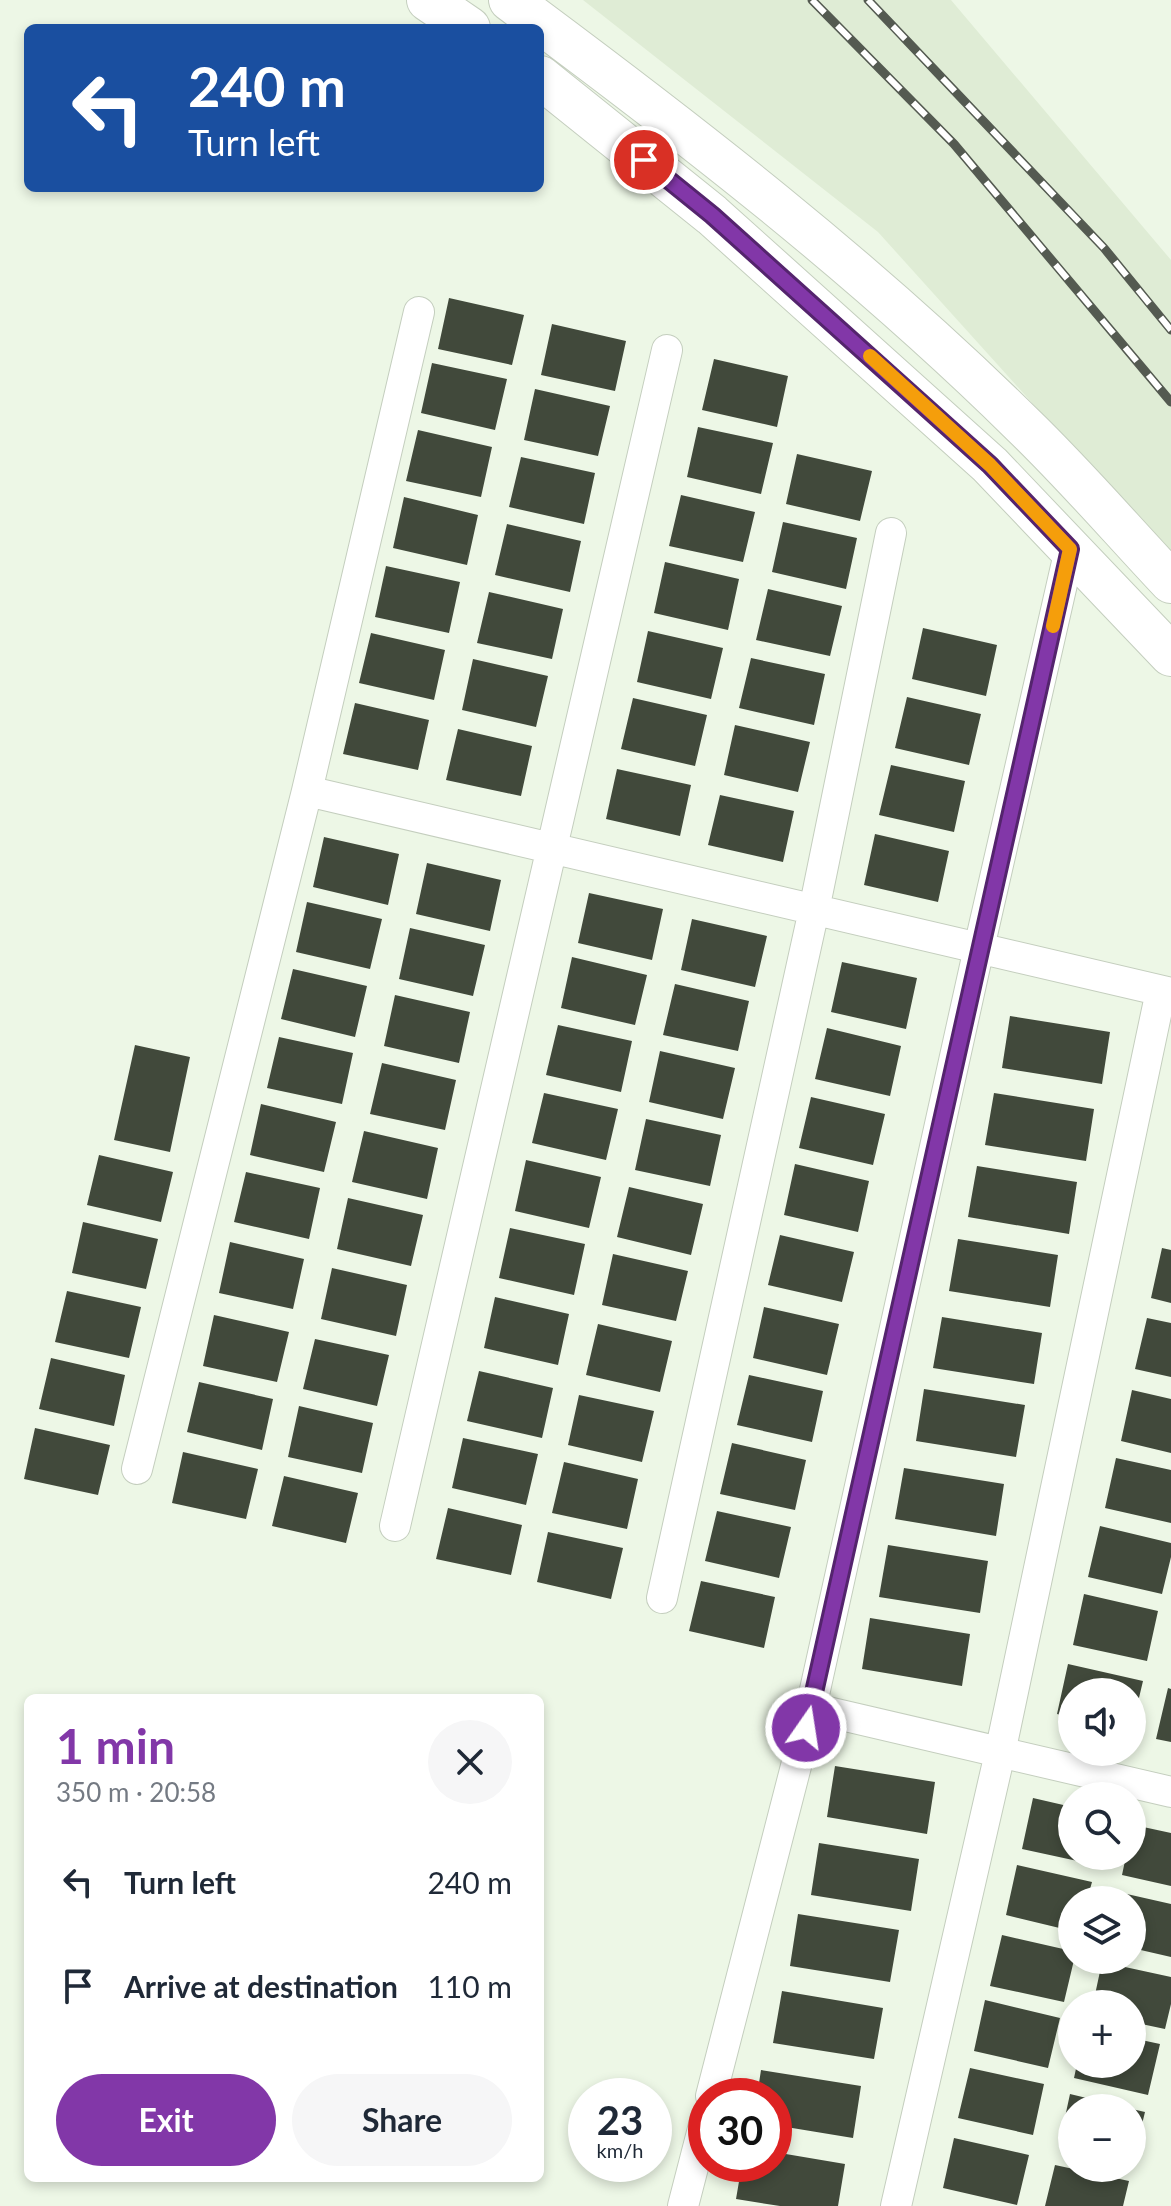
<!DOCTYPE html>
<meta charset="utf-8">
<style>
:root{--surface:#fff;--page:#f6f6f7;--text:#1f2937;--muted:#747a83;--accent:#8237a8}
body{margin:0;font-family:Lato,sans-serif;background:var(--page);color:var(--text);height:100vh;display:flex;flex-direction:column;font-size:30px;white-space:nowrap}
*{box-sizing:border-box;margin:0}
p{font-size:26px;color:var(--muted)}
.icon{flex:none;width:44px;height:44px;fill:none;stroke:currentColor;stroke-width:2;stroke-linecap:round;stroke-linejoin:round}
.map{position:relative;flex:1;overflow:hidden}
.panel{position:absolute;left:24px;top:1694px;width:520px;height:488px;display:flex;flex-direction:column;background:var(--surface);border-radius:12px;box-shadow:0 4px 12px #0003}
.panel>*{flex:none}
.hud{position:absolute;left:24px;top:24px;width:520px;height:168px;border-radius:12px;box-shadow:0 4px 12px #0003;background:#1a4fa0;color:#fff;overflow:hidden}
.controls{position:absolute;left:1058px;top:1678px;display:grid;gap:16px}
.controls a{display:grid;place-items:center;width:88px;height:88px;border-radius:50%;background:var(--surface);box-shadow:0 4px 12px #0003;font-size:40px}
.speed{position:absolute;left:568px;top:2078px;display:flex;gap:16px;font-size:40px;font-weight:700;text-align:center}
.speed>*{display:grid;place-content:center;width:104px;height:104px;border-radius:50%;background:var(--surface);box-shadow:0 4px 12px #0003;line-height:1}
.speed small{font-size:20px;font-weight:400}
.speed .limit{border:12px solid #d22;background:#fff;color:#111}
.pin{position:absolute;display:grid;place-items:center;width:68px;height:68px;color:#fff;margin:-34px;border:4px solid #fff;border-radius:50%;box-shadow:0 2px 8px #0007}
.me{position:absolute;width:88px;margin:-44px;rotate:13deg;stroke-linejoin:round;filter:drop-shadow(0 0 6px #0008)}
.turn{display:flex;align-items:center;gap:28px;height:168px;padding:0 32px;font-size:36px}
.turn .icon{width:104px;height:104px;stroke-width:2.5}
.turn b{display:block;font-size:56px;line-height:68px}
.round{display:grid;place-items:center;flex:none;width:84px;height:84px;border-radius:42px;background:var(--page)}
.overview{display:flex;align-items:center;justify-content:space-between;height:136px;padding:0 32px}
h1{font-size:48px;font-weight:700;line-height:60px;color:var(--accent)}
.primary-button{display:flex;gap:16px;margin-top:auto;padding:16px 32px}
.primary-button a{flex:1;height:92px;border-radius:48px;background:var(--accent);color:#fff;font-size:32px;font-weight:700;line-height:92px;text-align:center}
.primary-button a+a{background:var(--page);color:var(--text)}
ul{padding:0;list-style:none}
li{display:flex;align-items:center;gap:24px;height:104px;padding:0 32px}
li div{flex:1}
li b{display:block;font-size:30px}
li em{font-style:normal}
.map>svg:first-child{display:block}
.built{fill:#dfecd5}
.building{fill:#41493b}
.lines{fill:none;stroke-linecap:round;stroke-linejoin:round}
.street-casing{stroke:#c4cebe;stroke-width:32}
.secondary-casing{stroke:#c4cebe;stroke-width:44}
.street{stroke:#fff;stroke-width:30}
.secondary{stroke:#fff;stroke-width:42}
.rail-casing{stroke:#545a51;stroke-width:9}
.rail{stroke:#fff;stroke-width:6;stroke-dasharray:18;stroke-linecap:butt}
.route-casing{stroke:#54246d;stroke-width:20}
.route{stroke:#8237a8;stroke-width:14}
.slow{stroke:#f59e0b;stroke-width:14}
</style>
<div class="map">
<svg width="1171" height="2206" viewBox="0 0 1171 2206">
<rect width="100%" height="100%" fill="#edf7e6"/>
<path class="built" d="M583,0H951L1171,260V557L878,232Z"/>
<path class="building" d="M449,298L524,315L512,365L438,349Z
M552,324L626,341L615,391L541,375Z
M714,359L788,376L777,427L702,410Z
M432,363L507,379L495,430L421,413Z
M535,389L610,406L598,456L524,440Z
M698,427L773,443L761,494L687,477Z
M418,430L492,447L481,497L406,481Z
M797,454L872,471L860,521L786,504Z
M521,457L595,473L584,524L509,507Z
M681,495L755,512L743,562L669,546Z
M404,497L478,515L467,565L393,548Z
M783,522L857,538L846,589L772,572Z
M507,524L581,541L570,592L495,575Z
M665,562L739,579L728,630L654,613Z
M386,566L460,582L449,633L375,617Z
M768,589L842,606L830,656L756,640Z
M489,592L563,609L552,659L477,643Z
M923,628L997,645L986,696L912,679Z
M648,631L723,648L711,699L637,682Z
M371,633L445,650L434,700L359,683Z
M751,658L825,674L814,725L739,708Z
M473,659L548,676L536,727L462,710Z
M907,697L981,714L969,765L895,748Z
M633,698L707,715L695,766L621,749Z
M355,703L429,720L418,770L343,754Z
M735,725L810,742L798,792L724,775Z
M458,729L532,746L521,796L446,780Z
M891,765L965,781L954,832L879,815Z
M617,769L691,785L680,836L606,819Z
M720,795L794,811L783,862L708,845Z
M875,834L949,851L938,902L864,885Z
M324,837L399,854L388,905L313,887Z
M427,863L501,880L490,931L416,914Z
M589,893L663,909L652,960L578,943Z
M307,902L382,919L370,969L296,952Z
M692,919L767,936L755,987L681,970Z
M410,928L485,945L473,996L399,979Z
M572,957L647,975L635,1025L561,1008Z
M842,962L917,978L906,1029L831,1012Z
M293,969L367,986L355,1037L281,1019Z
M675,984L749,1001L738,1051L663,1035Z
M395,995L470,1012L459,1063L384,1046Z
M1010,1016L1110,1032L1102,1084L1002,1068Z
M558,1025L632,1041L621,1092L546,1075Z
M827,1028L901,1046L890,1096L815,1079Z
M279,1037L353,1053L342,1104L267,1088Z
M135,1045L190,1057L170,1152L114,1140Z
M660,1051L735,1068L723,1119L649,1102Z
M382,1063L456,1080L445,1130L370,1114Z
M544,1093L618,1109L606,1160L532,1143Z
M994,1093L1094,1109L1086,1161L985,1145Z
M811,1097L885,1114L873,1165L799,1148Z
M261,1104L336,1122L324,1172L250,1155Z
M646,1119L721,1135L710,1186L635,1170Z
M364,1131L438,1148L427,1199L352,1182Z
M99,1155L173,1172L161,1222L87,1205Z
M526,1160L601,1177L589,1228L515,1211Z
M795,1164L869,1181L858,1232L784,1215Z
M977,1166L1077,1182L1069,1234L968,1217Z
M246,1172L320,1188L309,1239L234,1222Z
M629,1187L703,1204L691,1255L617,1237Z
M348,1198L423,1215L411,1266L337,1249Z
M83,1222L158,1239L146,1289L72,1273Z
M510,1228L585,1244L574,1295L499,1278Z
M780,1235L854,1252L842,1302L768,1285Z
M958,1239L1058,1255L1050,1307L949,1291Z
M230,1242L304,1259L293,1309L219,1293Z
M1162,1248L1171,1250V1303L1151,1298Z
M613,1254L688,1271L676,1321L602,1305Z
M332,1268L407,1285L396,1336L321,1319Z
M67,1291L141,1307L129,1358L55,1342Z
M495,1297L569,1314L558,1365L484,1348Z
M764,1307L839,1324L827,1375L753,1358Z
M214,1315L289,1332L277,1382L203,1366Z
M942,1317L1042,1333L1034,1384L933,1368Z
M1147,1318L1171,1323V1377L1135,1369Z
M598,1324L672,1341L660,1392L586,1375Z
M315,1339L389,1355L377,1406L303,1389Z
M51,1358L125,1375L114,1426L39,1409Z
M479,1371L553,1388L542,1438L467,1421Z
M749,1375L823,1391L812,1442L737,1425Z
M199,1382L273,1399L262,1450L187,1432Z
M924,1389L1025,1405L1016,1457L916,1441Z
M1132,1390L1171,1399V1453L1121,1441Z
M579,1395L654,1411L642,1462L568,1445Z
M299,1406L373,1423L362,1473L288,1457Z
M35,1428L110,1445L98,1495L24,1479Z
M463,1438L538,1454L526,1505L452,1488Z
M732,1443L806,1460L795,1510L720,1494Z
M183,1452L258,1469L246,1519L172,1503Z
M1116,1458L1171,1470V1523L1105,1508Z
M564,1462L638,1479L627,1529L552,1513Z
M904,1468L1004,1484L996,1536L895,1519Z
M284,1476L358,1493L346,1543L272,1526Z
M448,1508L522,1525L511,1575L436,1559Z
M717,1511L791,1527L779,1578L705,1561Z
M1100,1526L1171,1543V1557L1162,1594L1088,1577Z
M548,1532L623,1548L611,1599L537,1582Z
M888,1545L988,1561L980,1613L879,1597Z
M701,1581L775,1597L764,1648L689,1631Z
M1084,1594L1158,1611L1147,1661L1073,1645Z
M870,1618L970,1634L962,1686L862,1669Z
M1068,1664L1143,1681L1133,1723L1132,1692H1072V1718L1057,1714Z
M1168,1688L1171,1689V1742L1156,1739Z
M835,1766L935,1782L927,1834L827,1817Z
M1033,1798L1072,1807V1856H1098L1096,1865L1022,1849Z
M1134,1825L1171,1833V1886L1122,1875L1126,1856H1132Z
M819,1843L919,1859L911,1911L811,1895Z
M1017,1865L1092,1882L1087,1900H1072V1931L1006,1915Z
M1118,1892L1171,1904V1957L1132,1948V1900H1116Z
M798,1914L899,1930L890,1982L790,1966Z
M1002,1935L1072,1951V1960H1074L1064,2002L990,1986Z
M1102,1962L1171,1977V2004L1165,2029L1132,2022V2004H1093Z
M782,1991L883,2008L874,2059L773,2043Z
M985,2000L1060,2018L1048,2068L974,2051Z
M1132,2038L1160,2044L1148,2095L1074,2078L1077,2064H1132Z
M970,2068L1044,2084L1033,2135L958,2118Z
M761,2070L861,2086L853,2138L774,2125V2096H757Z
M1070,2094L1124,2107V2108H1072V2148L1059,2145Z
M1132,2109L1145,2112L1133,2161H1132Z
M954,2138L1029,2155L1017,2205L943,2188Z
M774,2152L845,2164L838,2206H780L736,2199L742,2164H774Z
M1055,2165L1129,2181L1123,2206H1045Z"/>
<g class="lines">
<defs>
<path id="street" d="M419,312L307,791L1171,993
M1070,549L979,948L811,1708L1171,1792
M137,1469L307,791
M395,1526L667,350
M662,1598L814,910L891,533
M711,2096L811,1708
M683,2206L706,2117
M896,2206L1000,1753L1161,991"/>
<path id="secondary" d="M428,0L469,28
M510,0C688,132 864,268 1022,424C1074,474 1121,529 1171,582
M540,77L712,215L990,465L1171,655"/>
</defs>
<use href="#street" class="street-casing"/>
<use href="#secondary" class="secondary-casing"/>
<use href="#street" class="street"/>
<use href="#secondary" class="secondary"/>
<defs>
<path id="rail" d="M812,0L954,144L1171,402
M868,0L1104,248L1171,330"/>
</defs>
<use href="#rail" class="rail-casing"/>
<use href="#rail" class="rail"/>
</g>
<g class="lines">
<defs>
<path id="route" d="M644,160L712,215L990,465L1070,549L806,1728"/>
</defs>
<use href="#route" class="route-casing"/>
<use href="#route" class="route"/>
<path class="slow" d="M870,356L990,465L1070,549L1053,626"/>
</g>
</svg>
<div class="controls">
<a><svg class="icon" aria-label="sound" viewBox="0 0 24 24"><path d="M4 9h4l5-4v14l-5-4H4zM17 9q2 3 0 6"/></svg></a>
<a><svg class="icon" aria-label="search" viewBox="0 0 24 24"><circle cx="10" cy="10" r="6"/><path d="M15 15l6 6"/></svg></a>
<a><svg class="icon" aria-label="layers" viewBox="0 0 24 24"><path d="M12 4l9 5-9 5-9-5zM3 14l9 5 9-5"/></svg></a>
<a>+</a>
<a>−</a>
</div>
<div class="speed"><div>23<small>km/h</small></div><div class="limit">30</div></div>
<div class="pin" style="left:644px;top:160px;background:#d93025"><svg class="icon" aria-label="arrive" viewBox="0 0 24 24"><path d="M6 21V4h12l-3 4 3 4H6"/></svg></div>
<svg class="me" style="left:806px;top:1728px" viewBox="-20 -20 40 40"><circle r="17" fill="#8237a8" stroke="#fff" stroke-width="3"/><path d="M0-11L8 9 0 5-8 9z" fill="#fff"/></svg>
<div class="hud">
<div class="turn"><svg class="icon" aria-label="left" viewBox="0 0 24 24"><path d="M17 20v-9H6M10 6l-5 5 5 5"/></svg><div><b>240 m</b>Turn left</div></div>
</div>
<section class="panel">
<div class="overview"><div><h1>1 min</h1><p>350 m · 20:58</p></div><a class="round"><svg class="icon" aria-label="close" viewBox="0 0 24 24"><path d="M6 6l12 12M18 6L6 18"/></svg></a></div>
<ul>
<li><svg class="icon" aria-label="left" viewBox="0 0 24 24"><path d="M17 20v-9H6M10 6l-5 5 5 5"/></svg><div><b>Turn left</b></div><em>240 m</em></li>
<li><svg class="icon" aria-label="arrive" viewBox="0 0 24 24"><path d="M6 21V4h12l-3 4 3 4H6"/></svg><div><b>Arrive at destination</b></div><em>110 m</em></li>
</ul>
<div class="primary-button"><a>Exit</a><a>Share</a></div>
</section>
</div>
